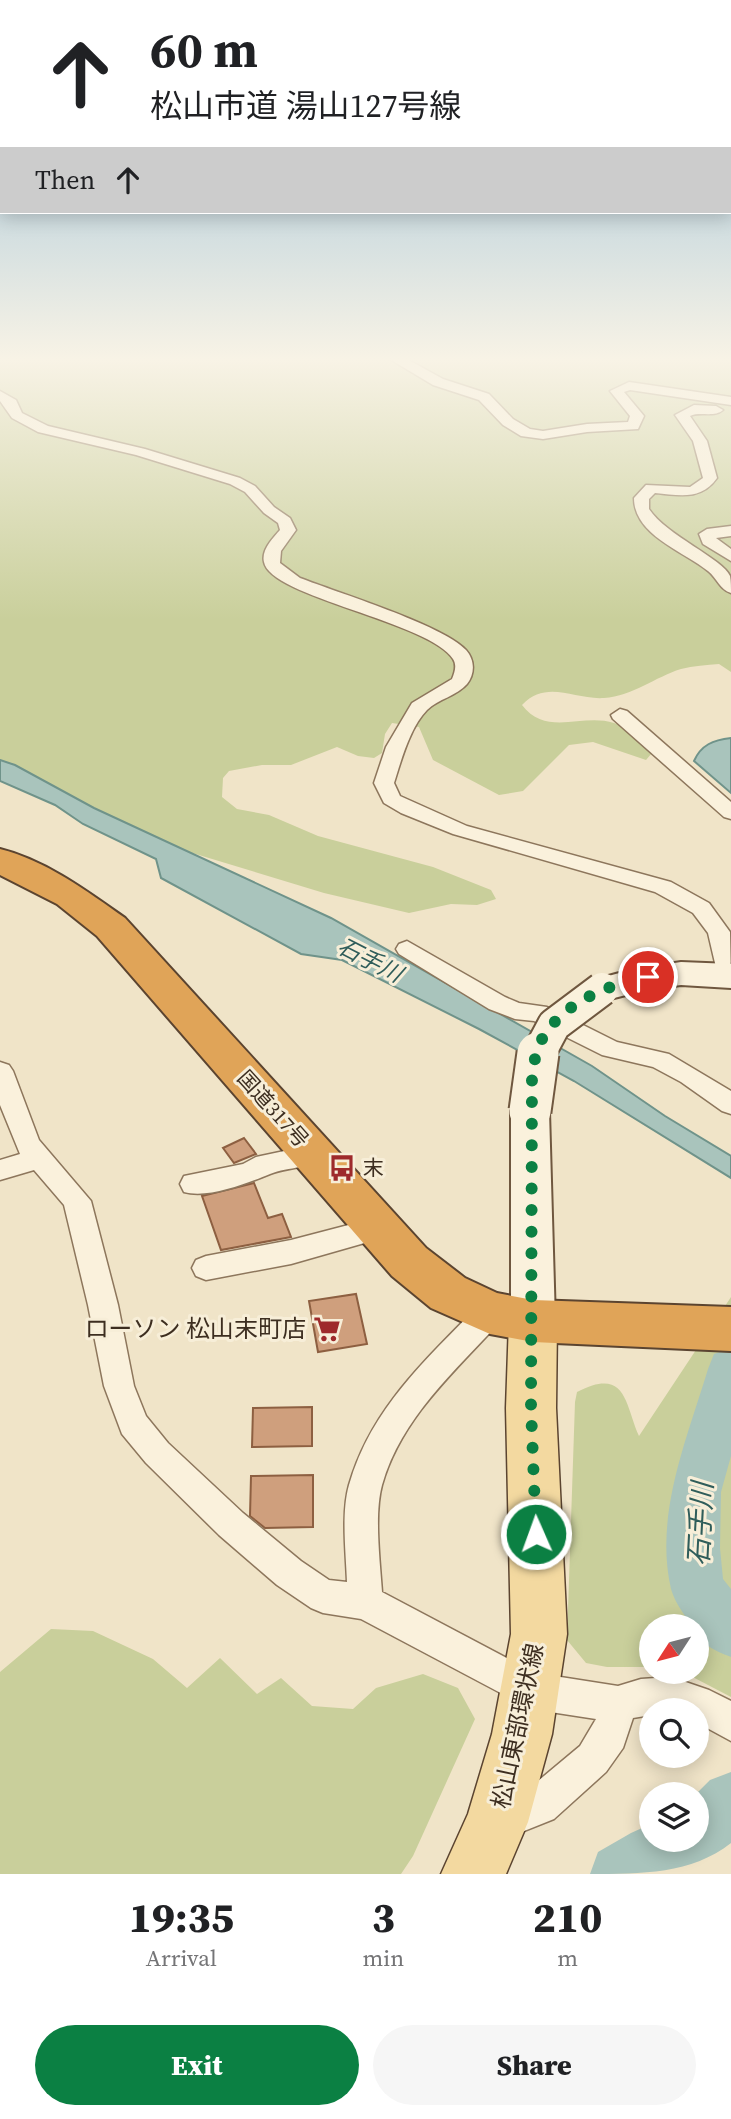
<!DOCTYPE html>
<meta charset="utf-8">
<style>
:root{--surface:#fff;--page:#f6f6f6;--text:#202124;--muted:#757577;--accent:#0b8043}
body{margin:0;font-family:"Source Serif 4","Noto Sans JP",serif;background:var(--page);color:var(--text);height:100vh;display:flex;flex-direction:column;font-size:26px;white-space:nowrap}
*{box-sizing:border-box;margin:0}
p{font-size:23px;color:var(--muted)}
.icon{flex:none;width:38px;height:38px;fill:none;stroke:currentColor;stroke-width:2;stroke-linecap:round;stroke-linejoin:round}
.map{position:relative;height:1874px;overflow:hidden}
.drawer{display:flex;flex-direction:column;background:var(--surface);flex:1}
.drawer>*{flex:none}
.top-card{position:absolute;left:0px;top:0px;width:732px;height:214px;box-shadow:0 4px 18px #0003;background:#fff;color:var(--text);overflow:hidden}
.needle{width:46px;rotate:234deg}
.tools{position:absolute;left:639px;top:1614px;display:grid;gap:14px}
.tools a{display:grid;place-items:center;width:70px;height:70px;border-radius:50%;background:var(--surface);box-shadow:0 4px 18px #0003;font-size:35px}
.pin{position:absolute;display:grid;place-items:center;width:60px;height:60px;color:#fff;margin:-30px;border:4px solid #fff;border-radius:50%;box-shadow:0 2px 7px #0007}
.me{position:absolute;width:77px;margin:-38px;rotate:358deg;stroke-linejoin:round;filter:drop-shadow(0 0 5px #0008)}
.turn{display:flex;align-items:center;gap:24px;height:147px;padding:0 35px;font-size:32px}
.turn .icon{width:91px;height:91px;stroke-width:2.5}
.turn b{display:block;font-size:49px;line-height:60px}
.then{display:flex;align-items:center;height:66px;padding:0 35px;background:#0003;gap:14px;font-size:26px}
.eta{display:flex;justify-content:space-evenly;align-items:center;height:119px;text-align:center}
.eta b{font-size:42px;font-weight:800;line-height:49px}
.button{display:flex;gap:14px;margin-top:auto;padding:14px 35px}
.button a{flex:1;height:80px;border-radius:42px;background:var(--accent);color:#fff;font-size:28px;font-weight:800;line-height:80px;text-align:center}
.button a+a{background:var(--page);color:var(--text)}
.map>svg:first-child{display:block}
.green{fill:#c9cf9b}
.water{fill:#a9c4bc;stroke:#6f938a;stroke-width:2}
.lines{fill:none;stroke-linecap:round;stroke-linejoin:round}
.river{fill:#a9c4bc;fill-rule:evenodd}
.building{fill:#cf9f7d;stroke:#8d5f41;stroke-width:2}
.street-casing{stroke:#8d765c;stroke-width:3}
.secondary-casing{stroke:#6f573f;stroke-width:4}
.primary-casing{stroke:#5b4430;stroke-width:3}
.highway-casing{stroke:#5b4430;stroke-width:4}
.street{fill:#faf1dc;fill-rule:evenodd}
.secondary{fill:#faf1dc;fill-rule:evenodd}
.primary{fill:#f3d9a0;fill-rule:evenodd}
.highway{fill:#e0a458;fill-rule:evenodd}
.secondary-bridge-far1-casing{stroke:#6f573f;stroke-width:36;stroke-linecap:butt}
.secondary-bridge-casing{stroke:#6f573f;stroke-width:45;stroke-linecap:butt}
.secondary-bridge-far1{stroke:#faf1dc;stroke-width:32}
.secondary-bridge{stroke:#faf1dc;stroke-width:41}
.route{stroke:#0b8043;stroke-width:12;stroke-dasharray:0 21.6}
.labels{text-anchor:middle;stroke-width:6;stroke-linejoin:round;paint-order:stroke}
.street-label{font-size:21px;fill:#3d2e20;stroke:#f7eed8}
.poi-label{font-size:21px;fill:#3d2e20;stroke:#f7eed8;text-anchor:start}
.water-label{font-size:23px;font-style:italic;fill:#2f5d5a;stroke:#f7eed8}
.near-poi-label{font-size:24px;fill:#3d2e20;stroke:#f7eed8;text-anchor:end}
.near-street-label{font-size:24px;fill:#3d2e20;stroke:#f7eed8}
.near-water-label{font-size:28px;font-style:italic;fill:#2f5d5a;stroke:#f7eed8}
</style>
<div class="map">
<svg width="731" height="1874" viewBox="0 0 731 1874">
<rect width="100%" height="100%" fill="#f0e4c8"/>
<path class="green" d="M0,358H731V672L719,664C707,665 693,666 681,669C655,677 633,696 604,698C574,700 547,679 522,705C546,737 582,713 614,723C629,727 640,742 652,753L646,760L593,742L569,745L523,791L499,795L433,760L419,727L392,723L385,734L382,753L374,758L358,756L337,747L291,765H262L229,771L223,778L222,797L237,809L269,815L318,836L433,867L491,890L496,899L477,905L451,904L409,913L324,893L189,852L94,808L15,765L0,760Z
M731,1297V1697L685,1673L675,1671H696V1626H651V1667H607L586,1663L567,1640L575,1402L577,1392C627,1366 625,1405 639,1436Z
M51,1629L93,1631L153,1659L187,1688L220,1658L257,1694L281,1678L312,1706L353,1709L376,1688L423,1674L458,1688L475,1719L413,1856L401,1874H0V1672Z"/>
<path class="water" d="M731,738V793L694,761C701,745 713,740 731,738Z
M0,760L15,765L94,808L331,918L592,1066L665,1116L731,1156V1178L574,1081L479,1029L342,960L301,954L161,878L156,859L83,824L55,805L0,781Z"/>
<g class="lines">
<path class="river" d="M731,1348V1456L721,1492L720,1548L723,1579L731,1589V1657C716,1651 697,1644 696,1626H692C684,1614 675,1603 671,1589C654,1515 687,1439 708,1369L714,1354Z
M731,1772V1843C692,1874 641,1874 590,1874L598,1852L631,1833L651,1824V1839H696V1794L710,1780Z"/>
</g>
<path class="building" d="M244,1138L256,1154L234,1163L223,1148Z
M254,1183L268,1218L282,1214L291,1237L221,1250L202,1196Z
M356,1294L367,1344L318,1352L309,1301Z
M312,1407V1446L252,1447L253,1408Z
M313,1475V1527L265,1528L250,1516L251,1476Z"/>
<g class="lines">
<defs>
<path id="street" d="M388,358H405L443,379L489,394L513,419L530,429L543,431L587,424L628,422L630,416L610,391L629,382L731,397V405L630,390L624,392L644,416L638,429L587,432L543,439L521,436L503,425L479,400L433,385Z
M0,391L16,400L22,413L48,426L145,449L240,478L255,486L274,507L290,518L296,530L281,551L280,563L300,578C336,592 443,625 466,650C475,660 475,674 467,684C457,696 438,699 427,710C410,727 401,761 394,783L400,796L467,826L671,882L709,903L730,932L731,984L722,982L718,976L708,933L693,913L655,892L453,834L401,813L384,803L374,783L386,747L412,703L452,679C455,672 457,665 453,659C430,622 270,597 264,562C261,550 273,538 280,530L278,523L264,513L245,492L230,484L136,455L38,432L12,418L0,401Z
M694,405L716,406L723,410C714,418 700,411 690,416L707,441L717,478C701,501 679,495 655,493L649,499V509C666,535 723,559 730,576C731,581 731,588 731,593C720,590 717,578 708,571C683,551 634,535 634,498L646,485L690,487L703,478L693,441L675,415Z
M731,526V536L716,538L731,549V561L703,544L699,534L707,529Z
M620,709L627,711L731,802V819L724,817L613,719L611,715Z
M407,941L505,997L519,1003L547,1007L617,1042L669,1054L731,1091V1114L722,1111L681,1082L653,1067L602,1055L534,1021L515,1019L489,1009L399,954L396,949L399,944Z
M0,1062L9,1065L13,1071L39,1140L91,1201L118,1305L134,1386L146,1416L168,1443L243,1513L301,1561L329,1580L347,1582C346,1553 341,1513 349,1485C371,1408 426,1360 480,1304L490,1300L500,1304L505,1313L500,1322C455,1371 401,1418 382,1485C374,1514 380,1562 382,1592L535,1673L618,1686L641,1679L671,1677L709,1690L731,1701V1741L696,1722V1710H651V1715L633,1718L623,1748L606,1772L554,1819L504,1839L490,1834L485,1820L490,1806L526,1791L580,1746L596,1719L531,1709L361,1619L323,1613L311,1608L277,1585L219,1535L146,1463L122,1434L104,1386L88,1305L64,1205L34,1170L0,1180V1160L20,1154L0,1105Z
M310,1140L319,1143L323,1150C312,1171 289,1166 270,1174C248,1183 208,1199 184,1192L180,1184L184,1176L243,1164L256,1157L289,1150Z
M379,1217L389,1220L393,1228L389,1236L291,1264L206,1280L196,1276L192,1268L196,1260L206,1256L291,1240Z"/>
<path id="secondary" d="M681,962L731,964V988L681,985L650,989L602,1001L590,997L585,989L590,981L634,969Z
M530,1097L543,1101L549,1111L555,1321L548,1334L533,1340L518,1334L511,1321V1111L517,1101Z"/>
<path id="primary" d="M533,1301L550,1307L557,1321L556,1408L567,1634L552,1734L528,1822L506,1874H441L468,1814L492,1734L511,1634L506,1408L509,1321L516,1307Z"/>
<path id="highway" d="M0,849C45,860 87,891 125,918L426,1248L465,1278L497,1293L533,1300L731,1307V1351L533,1342L490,1334L431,1308L392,1276L97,936L57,904L0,875Z"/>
</defs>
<use href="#street" class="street-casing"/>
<use href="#secondary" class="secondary-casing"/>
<use href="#primary" class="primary-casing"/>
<use href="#highway" class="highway-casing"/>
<use href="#street" class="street"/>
<use href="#secondary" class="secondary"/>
<use href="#primary" class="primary"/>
<use href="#highway" class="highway"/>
<defs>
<path id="secondary-bridge-far1" d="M538,1055L554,1025L602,989"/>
<path id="secondary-bridge" d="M530,1111L538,1053"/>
</defs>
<use href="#secondary-bridge-far1" class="secondary-bridge-far1-casing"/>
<use href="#secondary-bridge" class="secondary-bridge-casing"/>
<use href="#secondary-bridge-far1" class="secondary-bridge-far1"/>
<use href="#secondary-bridge" class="secondary-bridge"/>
</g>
<linearGradient id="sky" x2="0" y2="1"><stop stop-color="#8fbad6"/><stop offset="0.58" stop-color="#f8f3e6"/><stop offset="1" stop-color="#f8f3e6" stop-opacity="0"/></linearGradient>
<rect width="731" height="620" fill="url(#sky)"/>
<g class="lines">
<path class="route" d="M536,1534L531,1408L532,1070C535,1061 536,1051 540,1043C559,1004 608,984 648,977"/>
</g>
<defs>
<symbol id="bus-bare" viewBox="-9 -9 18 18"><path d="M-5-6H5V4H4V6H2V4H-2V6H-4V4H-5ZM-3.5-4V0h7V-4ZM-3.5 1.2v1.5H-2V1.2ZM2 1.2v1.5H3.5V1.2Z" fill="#9e2a2b" stroke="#f7eed8" stroke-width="2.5" paint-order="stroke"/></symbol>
<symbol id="supermarket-bare" viewBox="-9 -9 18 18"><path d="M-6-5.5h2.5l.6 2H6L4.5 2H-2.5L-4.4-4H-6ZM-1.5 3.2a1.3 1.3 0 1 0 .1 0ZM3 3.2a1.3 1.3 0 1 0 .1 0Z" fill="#9e2a2b" stroke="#f7eed8" stroke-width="2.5" paint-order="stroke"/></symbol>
</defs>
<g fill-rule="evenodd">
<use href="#bus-bare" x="323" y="1149" width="38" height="38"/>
<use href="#supermarket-bare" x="308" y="1310" width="38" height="38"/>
</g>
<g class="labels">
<g class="street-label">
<text transform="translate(273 1109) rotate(48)" y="7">国道317号</text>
</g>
<g class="poi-label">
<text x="363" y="1175">末</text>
</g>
<g class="water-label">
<text transform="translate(370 960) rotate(27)" y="8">石手川</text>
</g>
<g class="near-poi-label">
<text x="306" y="1337">ローソン 松山末町店</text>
</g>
<g class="near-street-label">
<text transform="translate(518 1726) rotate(-78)" y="8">松山東部環状線</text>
</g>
<g class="near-water-label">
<text transform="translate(700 1524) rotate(-87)" y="10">石手川</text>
</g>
</g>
</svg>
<div class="tools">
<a><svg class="needle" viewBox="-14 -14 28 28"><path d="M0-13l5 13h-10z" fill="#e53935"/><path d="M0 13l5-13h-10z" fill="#757577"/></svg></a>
<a><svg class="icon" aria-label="search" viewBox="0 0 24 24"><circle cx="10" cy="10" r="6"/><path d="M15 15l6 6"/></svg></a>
<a><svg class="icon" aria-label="layers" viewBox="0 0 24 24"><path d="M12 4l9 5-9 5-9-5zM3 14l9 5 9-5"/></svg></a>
</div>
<div class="pin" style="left:648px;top:977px;background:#d93025"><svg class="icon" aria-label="arrive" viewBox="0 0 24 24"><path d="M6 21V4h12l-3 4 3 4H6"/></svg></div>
<svg class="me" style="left:536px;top:1534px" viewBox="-20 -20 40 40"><circle r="17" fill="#0b8043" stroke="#fff" stroke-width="3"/><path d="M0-11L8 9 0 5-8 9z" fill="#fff"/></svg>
<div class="top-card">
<div class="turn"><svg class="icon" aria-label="ahead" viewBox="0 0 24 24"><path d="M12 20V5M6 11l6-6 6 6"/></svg><div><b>60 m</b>松山市道 湯山127号線</div></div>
<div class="then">Then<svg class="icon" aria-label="ahead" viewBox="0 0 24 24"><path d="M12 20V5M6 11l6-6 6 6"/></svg></div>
</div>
</div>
<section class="drawer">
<div class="eta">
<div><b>19:35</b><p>Arrival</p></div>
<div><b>3</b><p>min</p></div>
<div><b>210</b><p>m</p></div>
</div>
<div class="button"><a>Exit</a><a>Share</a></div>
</section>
